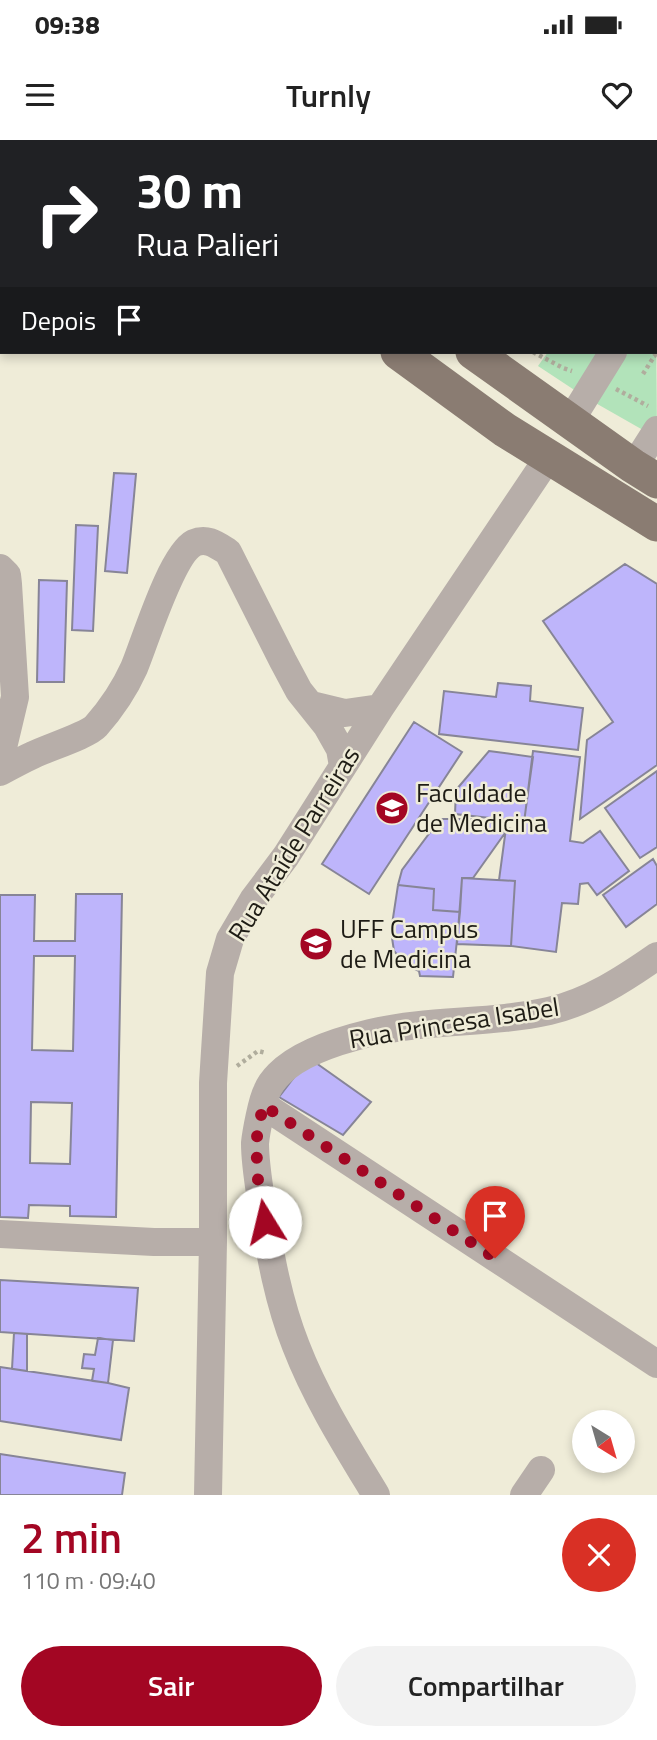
<!DOCTYPE html>
<html lang="pt">
<meta charset="utf-8">
<style>
:root{--surface:#fff;--page:#f2f2f2;--text:#222;--muted:#767676;--accent:#a30623}
body{margin:0;font-family:"Titillium Web",sans-serif;background:var(--page);color:var(--text);height:100vh;display:flex;flex-direction:column;font-size:26px;white-space:nowrap}
*{box-sizing:border-box;margin:0}
p{font-size:23px;color:var(--muted)}
.icon{flex:none;width:38px;height:38px;fill:none;stroke:currentColor;stroke-width:2;stroke-linecap:round;stroke-linejoin:round}
.map{position:relative;height:1355px;overflow:hidden}
.details{display:flex;flex-direction:column;background:var(--surface);flex:1}
.details>*{flex:none}
.guide{position:absolute;left:0px;top:0px;width:658px;height:214px;box-shadow:0 4px 10px #0003;background:#202124;color:#fff;overflow:hidden}
.needle{width:46px;rotate:143deg}
.buttons{position:absolute;left:572px;top:1270px;display:grid;gap:14px}
.buttons a{display:grid;place-items:center;width:63px;height:63px;border-radius:50%;background:var(--surface);box-shadow:0 4px 10px #0003;font-size:35px}
.pin{position:absolute;display:grid;place-items:center;width:60px;height:60px;color:#fff;margin:-72px -30px;border-radius:50% 50% 50% 0;rotate:-45deg;box-shadow:0 0 7px #0007}
.pin .icon{rotate:45deg}
.me{position:absolute;width:77px;margin:-38px;rotate:351deg;stroke-linejoin:round;filter:drop-shadow(0 0 5px #0008)}
.turn{display:flex;align-items:center;gap:24px;height:147px;padding:0 21px;font-size:32px}
.turn .icon{width:91px;height:91px;stroke-width:2.5}
.turn b{display:block;font-size:49px;line-height:60px}
.then{display:flex;align-items:center;height:66px;padding:0 21px;background:#0003;gap:14px;font-size:26px}
.round{display:grid;place-items:center;flex:none;width:74px;height:74px;border-radius:37px;background:var(--page)}
.head{display:flex;align-items:center;justify-content:space-between;height:119px;padding:0 21px}
h1{font-size:42px;font-weight:600;line-height:52px;color:var(--accent)}
.action{display:flex;gap:14px;margin-top:auto;padding:14px 21px}
.action a{flex:1;height:80px;border-radius:42px;background:var(--accent);color:#fff;font-size:28px;font-weight:600;line-height:80px;text-align:center}
.action a+a{background:var(--page);color:var(--text)}
.status{display:flex;justify-content:space-between;align-items:center;height:49px;padding:0 35px;background:var(--surface);direction:ltr}
.status svg{height:19px;fill:currentColor}
header{display:flex;justify-content:space-between;align-items:center;height:91px;padding:0 21px;background:var(--surface);font-size:32px;font-weight:600}
.map>svg:first-child{display:block}
.green{fill:#b2e3ba}
.building{fill:#beb5fb;stroke:#878597;stroke-width:2;fill-rule:evenodd}
.lines{fill:none;stroke-linecap:round;stroke-linejoin:round}
.path{stroke:#b0ad9d;stroke-width:4.5;stroke-dasharray:3.5 3.5;stroke-linecap:butt}
.minor{stroke:#b7aea9;stroke-width:28}
.major{stroke:#8a7c72;stroke-width:35}
.route{stroke:#a30623;stroke-width:12;stroke-dasharray:0 21.6}
.labels{text-anchor:middle;stroke-width:5;stroke-linejoin:round;paint-order:stroke}
.poi-label{font-size:26px;fill:#1e1c15;stroke:#efecd8;text-anchor:start}
.street-label{font-size:26px;fill:#1e1c15;stroke:#efecd8}
</style>
<div class="status"><b>09:38</b><svg viewBox="0 0 49 12"><path d="M0 12V9h3v3zM5 12V6h3v6zM10 12V3h3v9zM15 12V0h3v12zM26 1h20v11H26zM47 4h2v5h-2z"/></svg></div>
<header><svg class="icon" aria-label="menu" viewBox="0 0 24 24"><path d="M4 6h16M4 12h16M4 18h16"/></svg>Turnly<svg class="icon" aria-label="heart" viewBox="0 0 24 24"><path d="M12 20l-8-8c-3-5 5-10 8-4 3-6 11-1 8 4z"/></svg></header>
<div class="map">
<svg width="657" height="1355" viewBox="0 0 657 1355">
<rect width="100%" height="100%" fill="#efecd8"/>
<path class="green" d="M656,192L657,298L585,257L538,226L548,212H656Z"/>
<path class="building" d="M452,0H565L564,2H450Z
M114,333L136,334L127,433L105,431Z
M76,385L98,386L93,491L72,490Z
M625,424L657,444V625L580,679L587,600L613,582L543,481Z
M39,440L67,441L64,542H37Z
M498,543L531,546L530,561L583,568L578,610L439,594L444,551L496,557Z
M414,582L462,612L369,754L322,724Z
M489,611L533,617L524,682L455,674L456,650Z
M533,611L580,617L570,701L583,703L600,691L629,731L597,755L588,743L580,744L578,764L562,763L556,812L511,806L515,741L499,740L506,688L523,691Z
M657,631V707L640,718L605,668Z
M440,679H476L483,685L488,680L505,693L473,738H462L460,772L433,770L434,749L398,745L402,730Z
M653,719L657,726V764L626,787L603,755Z
M462,738L515,741L511,806L457,804Z
M398,745L434,749L433,770L460,772L453,837L420,836L419,831L406,825L394,811L391,791Z
M76,754H122L116,1077L70,1076V1066L29,1065L28,1078L0,1077V755H35L34,801H75ZM34,816H75L73,911L32,910ZM31,962L72,963L70,1024L30,1023Z
M309,918L371,962L343,995L279,957Z
M0,1140L138,1148L134,1201L0,1192Z
M14,1193L27,1194V1231L12,1229Z
M98,1198L113,1200L108,1243L92,1241L94,1229L82,1228L84,1214L95,1215Z
M0,1227L108,1243L129,1248L121,1300L0,1281Z
M0,1314L125,1333L122,1355H0Z"/>
<g class="lines">
<path class="path" d="M236,0L238,2
M263,0L265,2
M533,212L563,228L572,231
M643,234L655,215L657,216
M616,249L648,266
M237,926L258,911L266,913"/>
<path class="minor" d="M0,12L2,10
M574,275L613,212
M643,312L657,290
M0,428L7,435L8,444L15,557L0,620
M312,565L345,573L380,568
M0,632C11,626 22,620 33,615C47,608 88,595 96,586C111,569 125,548 134,528C145,502 171,415 194,403C207,397 217,405 228,412L283,521L299,551L327,586L340,609L343,626
M263,965L657,1224
M0,1094L154,1102H213
M208,1355L213,1102V943L220,833L230,799L253,760L286,716L380,568L548,318
M376,1355C347,1307 316,1258 296,1206C278,1161 270,1113 262,1066C259,1046 255,1024 255,1003C256,993 262,960 267,951C269,946 275,938 279,934C300,912 341,900 370,893C429,879 490,884 549,871C589,862 624,839 657,816
M524,1355L541,1330"/>
<path class="major" d="M108,0L110,2
M183,0L186,2
M398,212L505,290L657,384
M473,212L633,326L657,341"/>
</g>
<g class="lines">
<path class="route" d="M265,1082L258,1040L256,1002L263,965L495,1118"/>
</g>
<defs>
<symbol id="university-disc" viewBox="-11 -11 22 22"><circle r="9.5" fill="#a30623" stroke="#efecd8"/><path d="M0-5L7-2L0 1L-7-2ZM-4 1L0 2.5L4 1V4Q0 6-4 4Z" fill="#fff"/></symbol>
</defs>
<g fill-rule="evenodd">
<use href="#university-disc" x="373" y="649" width="38" height="38"/>
<use href="#university-disc" x="297" y="785" width="38" height="38"/>
</g>
<g class="labels">
<g class="poi-label">
<text x="416" y="662">Faculdade<tspan x="416" dy="30">de Medicina</tspan></text>
<text x="340" y="798">UFF Campus<tspan x="340" dy="30">de Medicina</tspan></text>
</g>
<g class="street-label">
<text transform="translate(294 704) rotate(-58)" y="9">Rua Ataíde Parreiras</text>
<text transform="translate(454 883) rotate(-9)" y="9">Rua Princesa Isabel</text>
</g>
</g>
</svg>
<div class="buttons">
<a><svg class="needle" viewBox="-14 -14 28 28"><path d="M0-13l5 13h-10z" fill="#e53935"/><path d="M0 13l5-13h-10z" fill="#767676"/></svg></a>
</div>
<div class="pin" style="left:495px;top:1118px;background:#d93025"><svg class="icon" aria-label="arrive" viewBox="0 0 24 24"><path d="M6 21V4h12l-3 4 3 4H6"/></svg></div>
<svg class="me" style="left:265px;top:1082px" viewBox="-20 -20 40 40"><circle r="19" fill="#fff"/><path d="M0-13L10 11 0 6-10 11z" fill="#a30623"/></svg>
<div class="guide">
<div class="turn"><svg class="icon" aria-label="right" viewBox="0 0 24 24"><path d="M7 20v-9h11M14 6l5 5-5 5"/></svg><div><b>30 m</b>Rua Palieri</div></div>
<div class="then">Depois<svg class="icon" aria-label="arrive" viewBox="0 0 24 24"><path d="M6 21V4h12l-3 4 3 4H6"/></svg></div>
</div>
</div>
<section class="details">
<div class="head"><div><h1>2 min</h1><p>110 m · 09:40</p></div><a class="round" style="background:#d93025;color:#fff"><svg class="icon" aria-label="close" viewBox="0 0 24 24"><path d="M6 6l12 12M18 6L6 18"/></svg></a></div>
<div class="action"><a>Sair</a><a>Compartilhar</a></div>
</section>
